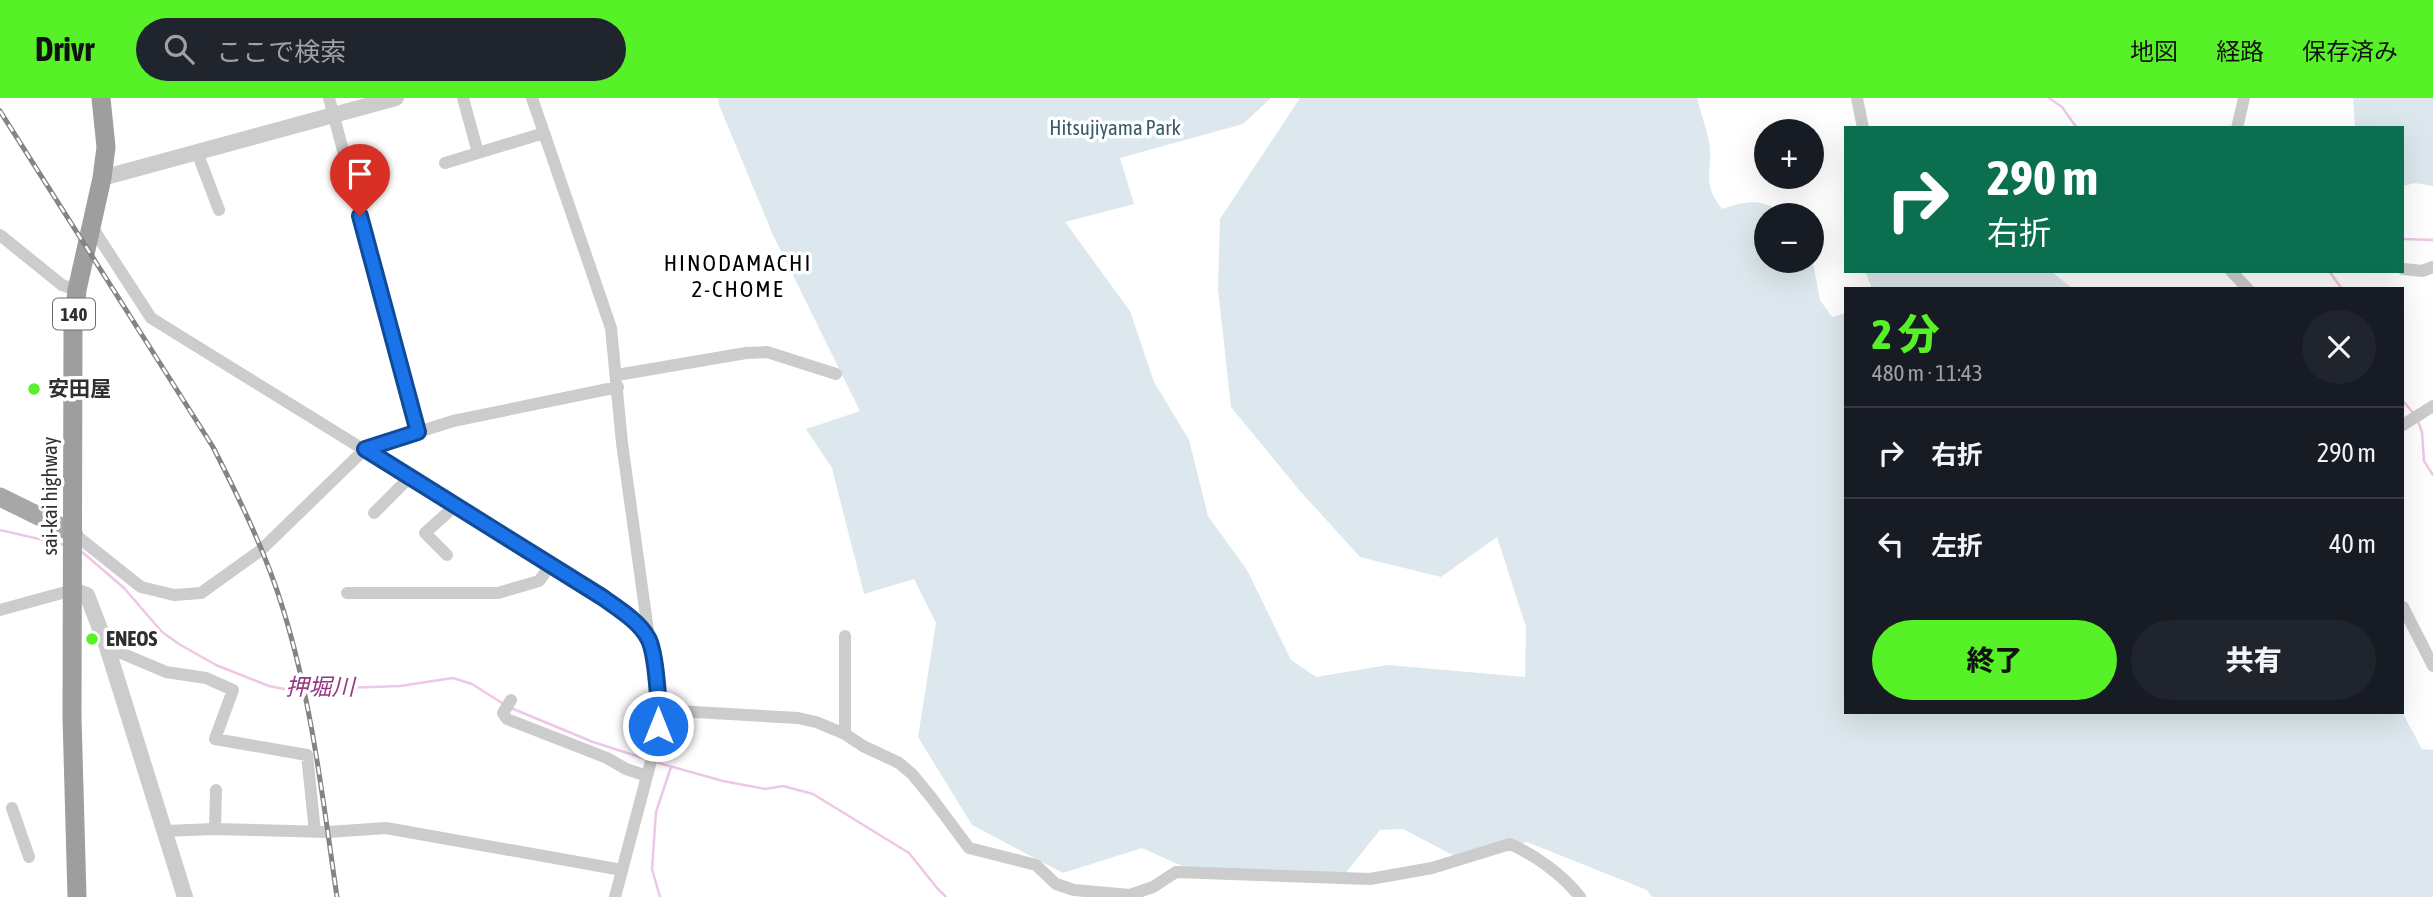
<!DOCTYPE html>
<html lang="ja">
<meta charset="utf-8">
<style>
:root{--surface:#171b24;--page:#20242c;--text:#f1f3f6;--muted:#9ea1a6;--line:#363941;--accent:#57f127}
body{margin:0;font-family:"Asap Condensed","Noto Sans JP",sans-serif;background:var(--page);color:var(--text);height:100vh;display:flex;flex-direction:column;font-size:26px;white-space:nowrap}
*{box-sizing:border-box;margin:0}
p{font-size:23px;color:var(--muted)}
.icon{flex:none;width:38px;height:38px;fill:none;stroke:currentColor;stroke-width:2;stroke-linecap:round;stroke-linejoin:round}
.map{position:relative;flex:1;overflow:hidden}
.side{position:absolute;left:1844px;top:189px;width:560px;height:427px;display:flex;flex-direction:column;background:var(--surface);border-radius:0px;box-shadow:0 7px 28px #0002}
.side>*{flex:none}
.hud{position:absolute;left:1844px;top:28px;width:560px;height:147px;border-radius:0px;box-shadow:0 7px 28px #0002;background:#0b6e4f;color:#fff;overflow:hidden}
.fabs{position:absolute;left:1754px;top:21px;display:grid;gap:14px}
.fabs a{display:grid;place-items:center;width:70px;height:70px;border-radius:50%;background:var(--surface);box-shadow:0 7px 28px #0002;font-size:35px}
.pin{position:absolute;display:grid;place-items:center;width:60px;height:60px;color:#fff;margin:-72px -30px;border-radius:50% 50% 50% 0;rotate:-45deg;box-shadow:0 0 7px #0007}
.pin .icon{rotate:45deg}
.me{position:absolute;width:77px;margin:-38px;rotate:0deg;stroke-linejoin:round;filter:drop-shadow(0 0 5px #0008)}
.turn{display:flex;align-items:center;gap:24px;height:147px;padding:0 28px;font-size:32px}
.turn .icon{width:91px;height:91px;stroke-width:2.5}
.turn b{display:block;font-size:49px;line-height:60px}
.round{display:grid;place-items:center;flex:none;width:74px;height:74px;border-radius:37px;background:var(--page)}
.headline{display:flex;align-items:center;justify-content:space-between;height:119px;padding:0 28px}
h1{font-size:42px;font-weight:800;line-height:52px;color:var(--accent)}
.primary-button{display:flex;gap:14px;margin-top:auto;padding:14px 28px}
.primary-button a{flex:1;height:80px;border-radius:42px;background:var(--accent);color:#111;font-size:28px;font-weight:800;line-height:80px;text-align:center}
.primary-button a+a{background:var(--page);color:var(--text)}
ul{padding:0;list-style:none}
li{display:flex;align-items:center;gap:21px;height:91px;padding:0 28px;border-top:2px solid var(--line)}
li div{flex:1}
li b{display:block;font-size:26px}
li em{font-style:normal}
header{display:flex;align-items:center;gap:42px;box-sizing:border-box;height:98px;padding:0 35px;background:var(--accent);color:#111}
header strong{font-size:33px}
nav{display:flex;gap:38px;margin-inline-start:auto;font-size:24px}
.search{width:490px;height:63px;background:var(--page);display:flex;align-items:center;gap:18px;box-sizing:border-box;padding:0 24px;border-radius:38px;color:var(--muted);font-size:26px}
.map>svg:first-child{display:block}
.green{fill:#dce8ed}
.lines{fill:none;stroke-linecap:round;stroke-linejoin:round}
.stream{stroke:#eec7e6;stroke-width:2.5}
.minor{stroke:#ccc;stroke-width:12}
.tertiary{stroke:#ccc;stroke-width:16}
.primary{stroke:#a7a7a7;stroke-width:19}
.trunk{stroke:#9e9e9e;stroke-width:19}
.rail-casing{stroke:#848484;stroke-width:5}
.rail{stroke:#fff;stroke-width:2.5;stroke-dasharray:8;stroke-linecap:butt}
.route-casing{stroke:#114b97;stroke-width:18}
.route{stroke:#1a73e8;stroke-width:12}
.poi-dot{fill:#57f127;stroke:#fff;stroke-width:2.5}
.labels{text-anchor:middle;stroke-width:7;stroke-linejoin:round;paint-order:stroke}
.shield{fill:#fff;stroke:#6d6d6d;stroke-width:2}
.shield-label{font-size:19px;font-weight:bold;fill:#2f2f2f}
.park-label{font-size:21px;fill:#395b6e;stroke:#fff}
.poi-label{font-size:21px;font-weight:bold;fill:#2f2f2f;stroke:#fff;text-anchor:start}
.street-label{font-size:21px;fill:#2f2f2f;stroke:#fff}
.neighbourhood-label{font-size:23px;letter-spacing:2px;fill:#000;stroke:#fff}
.water-label{font-size:23px;font-style:italic;fill:#973782;stroke:#fff}
</style>
<header>
<strong>Drivr</strong>
<div class="search"><svg class="icon" aria-label="search" viewBox="0 0 24 24"><circle cx="10" cy="10" r="6"/><path d="M15 15l6 6"/></svg>ここで検索</div>
<nav><a>地図</a><a>経路</a><a>保存済み</a></nav>
</header>
<div class="map">
<svg width="2433" height="799" viewBox="0 0 2433 799">
<rect width="100%" height="100%" fill="#fff"/>
<path class="green" d="M718,0H1271L1243,26L1120,60L1134,106L1065,124L1130,213L1154,284L1189,342L1208,418L1247,472L1291,562L1316,579L1388,567L1525,579L1526,529L1497,439L1441,479L1360,459L1300,393L1231,309L1218,191L1220,121L1300,0H1697C1700,14 1706,28 1709,43C1714,73 1700,83 1722,111C1748,102 1763,100 1786,117H1766V163H1811V155L1820,202L1832,219L1846,215V614H2402L2422,651L2433,652V799H1652L1647,792L1527,744L1464,763L1403,731L1380,732L1340,782L1184,769L1142,750L1063,775L972,727L918,639L936,525L914,481L864,496L832,370L806,331L860,313L773,137L719,7Z
M2353,0H2433V88L2415,85L2403,88V30H2355Z
M1865,173H2051L2073,191H1872Z"/>
<g class="lines">
<path class="stream" d="M2049,0L2062,9L2077,30
M2403,141L2433,142
M2329,173L2342,191
M2403,303L2414,316
M2417,321L2422,334L2424,363L2433,377
M0,432L65,447
M81,453L124,490L162,534L179,546L216,567L269,588L289,592L400,588L453,580L472,586L502,605
M511,610L593,644L646,661
M655,664L723,683L765,691L783,688L813,696L909,755L937,790L946,799
M660,799L652,771L656,714L671,669"/>
<path class="minor" d="M329,0L418,334
M463,0L478,55
M532,0L611,230L622,345L649,540
M1857,0L1863,30
M2237,30L2244,0
M197,54L219,112
M445,65L544,35
M92,129L151,220L602,499L631,521L649,540L660,612L656,644L615,799
M0,137L62,187L77,192
M2403,171L2422,173L2433,169
M2231,173L2248,191
M617,277L746,255L767,254L836,276
M2403,327L2433,308
M374,415L410,379
M73,435L141,489L174,497L201,495L261,452L365,351L453,323L618,289
M447,457L425,435L455,408
M347,495H498L539,483L550,468
M2403,509L2433,568
M0,512L73,492
M107,549L166,574L206,580L233,592L215,641L307,657L315,734
M511,602L503,615L507,621L607,660L626,671L647,678
M660,612L798,620L816,624L845,636L863,648L899,665L912,676L931,699L969,750L1036,767L1056,786L1074,792L1130,797L1153,789L1176,774L1370,781L1432,770L1510,746C1535,757 1563,777 1580,799
M845,636V538
M12,710L29,759
M215,731L216,692
M165,733L215,731L328,734L386,730L622,772"/>
<path class="tertiary" d="M102,80L396,0
M73,492L87,497L107,549L185,799"/>
<path class="primary" d="M0,399L73,435"/>
<path class="trunk" d="M77,799L72,619L73,232L77,192L102,80L106,49L101,0"/>
<defs>
<path id="rail" d="M0,13L213,349C240,402 266,455 283,511C312,604 323,703 337,799"/>
</defs>
<use href="#rail" class="rail-casing"/>
<use href="#rail" class="rail"/>
</g>
<g class="lines">
<defs>
<path id="route" d="M360,118L418,334L365,351L602,499C617,510 639,523 648,540C656,554 660,611 658,628"/>
</defs>
<use href="#route" class="route-casing"/>
<use href="#route" class="route"/>
</g>
<g class="poi-dot">
<circle cx="34" cy="291" r="7"/>
<circle cx="92" cy="541" r="7"/>
</g>
<g class="labels">
<rect class="shield" x="53" y="200.5" width="42" height="31" rx="5"/>
<g class="shield-label">
<text x="74" y="223">140</text>
</g>
<g class="park-label">
<text x="1115" y="37">Hitsujiyama Park</text>
</g>
<g class="poi-label">
<text x="48" y="298">安田屋</text>
<text x="106" y="548">ENEOS</text>
</g>
<g class="street-label">
<text transform="translate(50 398) rotate(-90)" y="7">sai-kai highway</text>
</g>
<g class="neighbourhood-label">
<text x="738" y="173">HINODAMACHI<tspan x="738" dy="26">2-CHOME</tspan></text>
</g>
<g class="water-label">
<text x="320" y="597">押堀川</text>
</g>
</g>
</svg>
<div class="fabs">
<a>+</a>
<a>−</a>
</div>
<div class="pin" style="left:360px;top:118px;background:#d93025"><svg class="icon" aria-label="arrive" viewBox="0 0 24 24"><path d="M6 21V4h12l-3 4 3 4H6"/></svg></div>
<svg class="me" style="left:658px;top:628px" viewBox="-20 -20 40 40"><circle r="17" fill="#1a73e8" stroke="#fff" stroke-width="3"/><path d="M0-11L8 9 0 5-8 9z" fill="#fff"/></svg>
<div class="hud">
<div class="turn"><svg class="icon" aria-label="right" viewBox="0 0 24 24"><path d="M7 20v-9h11M14 6l5 5-5 5"/></svg><div><b>290 m</b>右折</div></div>
</div>
<section class="side">
<div class="headline"><div><h1>2 分</h1><p>480 m · 11:43</p></div><a class="round"><svg class="icon" aria-label="close" viewBox="0 0 24 24"><path d="M6 6l12 12M18 6L6 18"/></svg></a></div>
<ul>
<li><svg class="icon" aria-label="right" viewBox="0 0 24 24"><path d="M7 20v-9h11M14 6l5 5-5 5"/></svg><div><b>右折</b></div><em>290 m</em></li>
<li><svg class="icon" aria-label="left" viewBox="0 0 24 24"><path d="M17 20v-9H6M10 6l-5 5 5 5"/></svg><div><b>左折</b></div><em>40 m</em></li>
</ul>
<div class="primary-button"><a>終了</a><a>共有</a></div>
</section>
</div>
